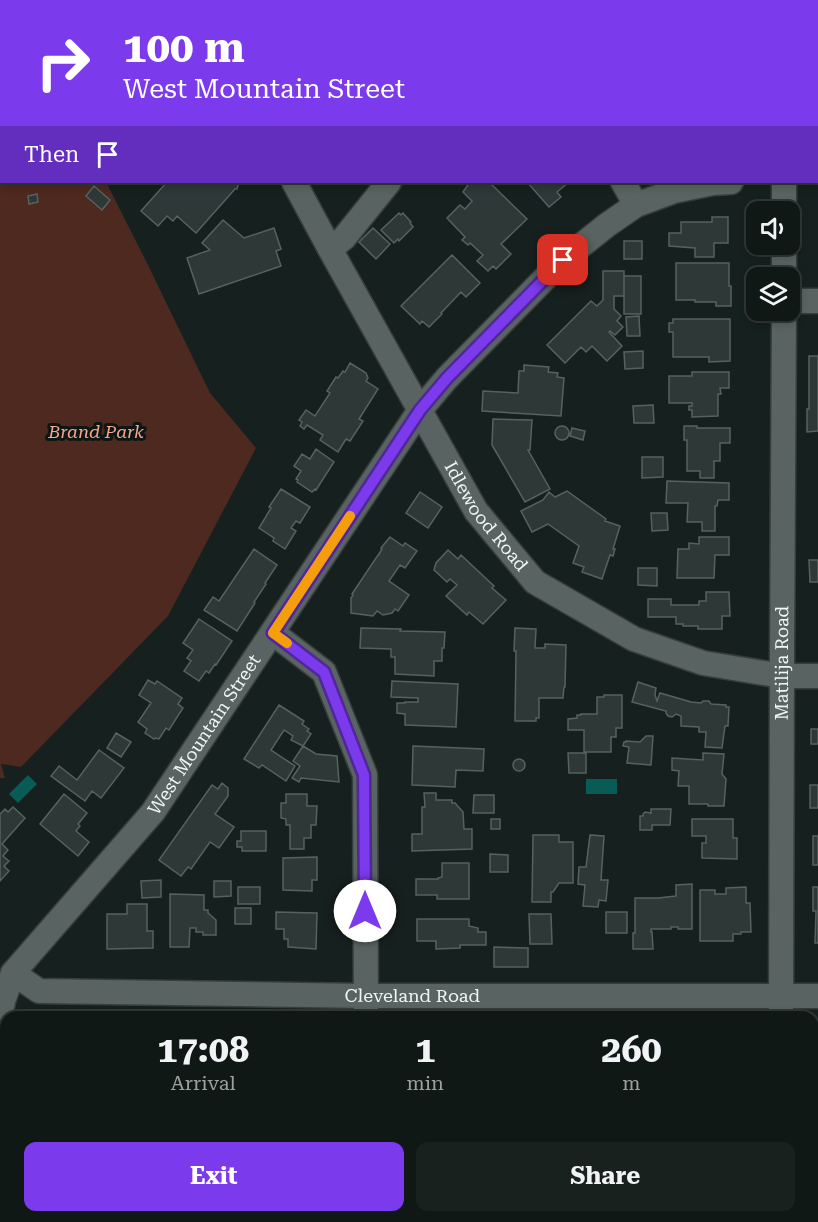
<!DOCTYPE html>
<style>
:root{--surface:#101816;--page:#19211f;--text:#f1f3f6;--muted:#9ca0a1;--line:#303735;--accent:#7c3aed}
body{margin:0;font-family:"Roboto Serif",serif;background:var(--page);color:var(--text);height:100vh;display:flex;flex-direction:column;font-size:22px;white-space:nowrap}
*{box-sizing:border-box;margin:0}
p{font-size:20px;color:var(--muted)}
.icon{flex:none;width:33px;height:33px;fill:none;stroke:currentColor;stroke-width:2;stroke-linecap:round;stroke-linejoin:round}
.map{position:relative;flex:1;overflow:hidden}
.sheet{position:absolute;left:0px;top:1011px;width:819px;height:212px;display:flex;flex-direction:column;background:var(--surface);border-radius:18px 18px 0 0;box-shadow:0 3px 9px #0003,0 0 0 2px var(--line)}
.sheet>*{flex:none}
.banner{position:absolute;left:0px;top:0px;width:819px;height:183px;box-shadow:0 3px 9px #0003,0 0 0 2px var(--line);background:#7c3aed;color:#fff;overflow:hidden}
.fabs{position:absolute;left:746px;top:201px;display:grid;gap:12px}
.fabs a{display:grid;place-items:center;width:54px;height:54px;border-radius:12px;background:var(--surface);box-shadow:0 3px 9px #0003,0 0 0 2px var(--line);font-size:30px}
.pin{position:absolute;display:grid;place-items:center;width:51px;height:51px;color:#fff;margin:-26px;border-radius:12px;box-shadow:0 3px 9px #0006}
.me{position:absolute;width:66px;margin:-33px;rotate:0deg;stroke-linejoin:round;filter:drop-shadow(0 0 4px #0008)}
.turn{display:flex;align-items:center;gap:21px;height:126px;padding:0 24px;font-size:27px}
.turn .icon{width:78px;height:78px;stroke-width:2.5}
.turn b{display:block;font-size:42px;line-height:51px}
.then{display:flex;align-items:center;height:57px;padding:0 24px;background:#0003;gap:12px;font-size:22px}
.eta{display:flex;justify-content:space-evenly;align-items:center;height:102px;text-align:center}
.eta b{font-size:36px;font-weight:700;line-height:42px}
.cta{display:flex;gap:12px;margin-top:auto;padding:12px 24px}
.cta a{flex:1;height:69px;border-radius:12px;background:var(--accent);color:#fff;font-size:24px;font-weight:700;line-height:69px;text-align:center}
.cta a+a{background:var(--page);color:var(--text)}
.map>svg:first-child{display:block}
.green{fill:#4d291f}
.water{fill:#095b55}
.building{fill:#2e3837;stroke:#576260;stroke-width:1.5}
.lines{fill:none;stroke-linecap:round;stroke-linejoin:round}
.minor-casing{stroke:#373d3c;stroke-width:27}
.minor{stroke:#586362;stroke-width:24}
.route-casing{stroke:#51269a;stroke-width:15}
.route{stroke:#7c3aed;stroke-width:10}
.slow{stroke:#f59e0b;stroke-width:10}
.labels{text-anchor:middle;stroke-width:6;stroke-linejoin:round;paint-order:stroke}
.park-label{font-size:18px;font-style:italic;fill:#f7a78e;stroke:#0d1615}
.street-label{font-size:18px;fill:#eff6f5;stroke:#0d1615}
</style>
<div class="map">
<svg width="818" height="1222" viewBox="0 0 818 1222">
<rect width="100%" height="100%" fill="#16201e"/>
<path class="green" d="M0,0H140L141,1L2,2V182H106L146,261L210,393L256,448L168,616L21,767L1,764L5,778H0Z"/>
<path class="water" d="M28,775L37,784L18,803L9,794Z
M586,779H617V794H586Z"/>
<path class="building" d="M243,0H281L282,2H241Z
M481,0H531V2H483Z
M167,182H239L237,189H235L196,233L177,216L173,221L167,216L158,226L141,211Z
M470,182H489L527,219L501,244L511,254L496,269L493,266L488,271L477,261L483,255L470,243L468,245L462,240L465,237L447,218L460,205L465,209L472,201L463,192Z
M527,182H569L557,192L561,197L549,207Z
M94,186L110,200L102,210L86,196Z
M37,194L38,202L29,204L28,196Z
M399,213L401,215L403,213L411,222L410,223L413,227L399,241L398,239L394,243L381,230Z
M712,217H728V243H714V257H695V248L669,246V233H681V222H712Z
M223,220L244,238L274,228L281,249L276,251L281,266L199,294L187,258L210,250L202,243Z
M373,228L390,244L376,259L359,242Z
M624,241H642V259H624Z
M452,255L480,283L466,297L461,292L441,313L442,314L429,327L422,321L420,324L401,306Z
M676,263H729V286H731V306H716V302H695V300H676Z
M603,271H624V296H614V309L621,316L617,321L623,327L615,335L610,331L609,332L622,346L607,361L592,346L586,352L581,347L565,363L547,345L591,301L597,306L603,300Z
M624,276H641V314H624Z
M639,316L640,336H627L626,317Z
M673,319H730V361L709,362V357H673V332H669V323H673Z
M643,351V368L625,369L624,352Z
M809,356H818V431L807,432V409H809Z
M350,363L366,373L368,378L366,381L378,389L359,419L363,421L350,441L346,439L338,452L320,440L323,435L307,425L304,429L300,426L302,422L299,420L306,410L315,416L330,393L327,391L336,377L338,378L343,371L345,372Z
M524,365L549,367L548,372L558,373L557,377L564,378L561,416L482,411L483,391L518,393L519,371H524Z
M692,372H729V388H720L721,394H718V416L692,417V410H689V406H692V403H669V376H692Z
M653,405L654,423H634L633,406Z
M493,419L532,420L530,450H528L550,489L525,502L492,445Z
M684,426H697V428H730V443H720V461H714V478H700V471H687V440H684Z
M555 433a7 7 0 1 1 14 0a7 7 0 1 1-14 0Z
M572,428L585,431L583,440L570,436Z
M316,449L334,462L316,490L315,489L312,492L297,482L298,480L296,479L301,471L294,466L302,454L310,459Z
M642,457H663V477L642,478Z
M667,481L729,483V500H718L717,506H715V531H702V522H687L688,503H666Z
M281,489L310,507L300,523L296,521L291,528L296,531L285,549L273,541L274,538L259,528L271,508L269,507Z
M567,491L606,519L605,521L620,526L613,549H615L613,556L610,555L602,579L582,572L584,567L573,563L579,546L548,524L532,532L521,511L543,500L549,492L555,497Z
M420,492L442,507L428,528L406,513Z
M651,513H667L668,530L652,531Z
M390,537L403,546L405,543L417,551L405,568L400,565L389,581L409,595L398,611L395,609L392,613L383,615L377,611L373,616L351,613V598L353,595L352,594L378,555L380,554H379L382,549L381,548Z
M699,537H729V555H715L714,578H677L678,549H689V543L699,544Z
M254,549L277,565L265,583L266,584L254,602L255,603L237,631L204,610L213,597L219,601Z
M448,550L458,559L461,555L494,586L492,588L506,600L483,624L469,612L467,615L446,596L457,585L450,579L447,582L434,570L436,563Z
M809,560H818V582H810Z
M638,568H657V586L638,585Z
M706,592H729L730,616H722V629H698V626H683V624H676V617H648V599H671V605H699V601H706Z
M199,619L232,641L216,665L215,664L209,673L206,671L199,681L184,671L191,661L187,658L193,650L183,643Z
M361,628L401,629L400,631L445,632L444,648H442V661H434V676L395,674V657H391V649L360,648Z
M515,628L536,629L535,648H545V644L566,645L565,687H564L563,698H539V718H536V721H515L516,651H514Z
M148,680L155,684L157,681L182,698L178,704L183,708L169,730L166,728L159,739L155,738L154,739L145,733L147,729L138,722L151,703L139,695Z
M392,681L458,684L456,727L405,725V714L397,713V703H405V702H418V698L391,697Z
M638,682L656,688L655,695L657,701L660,693L691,702L701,703L703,701H709L711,704L726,705V707H729L728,726H725L722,748L705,747L706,732H699V727L681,726V716L676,714L672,717L668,716L666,713V711L632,702Z
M604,695H622V728H616V737H611V752H584V730H568V719L577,718V715H581V714H597V697H604Z
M279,705L304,721L302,724L309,729L307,731L311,734L303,746L291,740L293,736L284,730L271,750L295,766L286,781L262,765L259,768L244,759Z
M811,729H818V744H811Z
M116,733L131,742L121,757L107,748Z
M646,736H653L651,765L627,763L629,747L623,746L624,742H626V741L640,742Z
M303,746L316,754L337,756L339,782L301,778L299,782L292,778L300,766L293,761Z
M413,746L484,749L483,771L456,770L455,787L412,785Z
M99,750L124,768L101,798L92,791L85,801L51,776L59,766L77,780Z
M568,753H586V773H569Z
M703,753L724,754L722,774L726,779L724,806H708V804H689V786H678L679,771L672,770V758L703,760Z
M513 765a6 6 0 1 1 12 0a6 6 0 1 1-12 0Z
M222,783L228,788V796L215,814L234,827L219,848L210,842L191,869L188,867L181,876L159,860L212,785L218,789Z
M810,785H818V808H810Z
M424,793H436V800H452V803H455L463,812L464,829H472V849L412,851V834H422V807H425Z
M64,794L87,813L78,824L80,826L76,831L89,842L78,856L40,824Z
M286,794H307V806H317L316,825H311V838H304V849H290V825H286V819L281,818V803H286Z
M474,795H494V813H473Z
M13,807L25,818L2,844L8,850L3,856L9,861L4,866L9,871L0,881V814L5,809L8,812Z
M651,809H671L670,825H652V830H640V816H643V814L645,812L651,813Z
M491,819H500V829H491Z
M692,819H733V838H737V859L702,858V843H706V836H692Z
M241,831H266V851H242V847H237V841H241Z
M533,835H559V842H573V883H559L553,892H551V902H532Z
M590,835L604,836L601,880H608L606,901L599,900L598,907L583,906L585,885L578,884L579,867H586Z
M813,836H818V865H813Z
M490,854L508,855V872H490Z
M317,857V880H312V891L283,890V858Z
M442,863H469V899H437V895H416V879H438V878L442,877Z
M161,880V897L142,898L141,881Z
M214,881H231V896L214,897Z
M692,884V929H678V927H671V929H651V932H652L653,949H633V933H635V898H658L676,896V885Z
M238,887H260V904H238Z
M746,887V903H750L751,932H741V934H733V941H700V890H715V894H726V888Z
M813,887H818V943H815L816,911H813Z
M170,894L204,895V910H208V913L216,920V935H203V932H196V928H190L189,947H170Z
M127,904H147V931H153V948L107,949V914H127Z
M235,908H251V924H235Z
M276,912L317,913L316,949L288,947V939H284V929H276Z
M606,912H627V933H606Z
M529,914H551L552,944H530Z
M417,919H469V926L478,928V932H486V945H460V948L436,949V941H417Z
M494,947L528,948V967H494Z
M0,1169L6,1170V1192L0,1191Z
M105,1216H123V1222H105Z
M235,1216H256V1218H263V1222H235Z
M280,1216H318V1222H280Z
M427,1216H464V1222H418L417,1217Z
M567,1216H599V1222H567Z
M625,1216H670V1222H622Z"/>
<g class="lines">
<defs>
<g id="minor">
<path d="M158,0L159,2"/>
<path d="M549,2L551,0"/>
<path id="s1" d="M294,182L330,249L476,511L535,582L634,639L703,663L782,676H818"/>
<path d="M623,182L636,205"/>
<path d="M784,182V212"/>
<path d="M784,244V278"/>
<path d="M330,249L344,238L389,182"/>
<path d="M789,301H818"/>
<path d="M273,633L324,672L365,775L366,1017"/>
<path id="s2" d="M13,973L39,991L366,996H818"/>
<path id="s3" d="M781,1017L782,655L784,310"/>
<path id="s4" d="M0,1021L3,1001L13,973L153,812L420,410L447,378L563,260L607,225L636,205L674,191L713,183L731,182"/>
<path d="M364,1222V1216"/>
<path d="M781,1222V1216"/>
</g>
</defs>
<use href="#minor" class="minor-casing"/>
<use href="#minor" class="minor"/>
</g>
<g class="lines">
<defs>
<path id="route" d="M365,911L364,775L324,672L273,633L420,410L447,378L563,260"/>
</defs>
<use href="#route" class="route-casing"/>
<use href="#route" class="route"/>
<path class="slow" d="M287,643L273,633L350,516"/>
</g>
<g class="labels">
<g class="park-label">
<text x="96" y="438">Brand Park</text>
</g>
<g class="street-label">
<text dy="6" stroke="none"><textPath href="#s1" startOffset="386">Idlewood Road</textPath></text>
<text dy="6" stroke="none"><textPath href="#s3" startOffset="354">Matilija Road</textPath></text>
<text dy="6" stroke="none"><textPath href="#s4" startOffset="356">West Mountain Street</textPath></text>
<text dy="6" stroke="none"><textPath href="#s2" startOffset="405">Cleveland Road</textPath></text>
</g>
</g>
</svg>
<div class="fabs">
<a><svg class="icon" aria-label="sound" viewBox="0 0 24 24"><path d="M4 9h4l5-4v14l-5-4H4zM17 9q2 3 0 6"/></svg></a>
<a><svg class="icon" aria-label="layers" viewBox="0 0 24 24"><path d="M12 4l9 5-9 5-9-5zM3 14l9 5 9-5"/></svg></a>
</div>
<div class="pin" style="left:563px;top:260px;background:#d93025"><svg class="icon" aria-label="arrive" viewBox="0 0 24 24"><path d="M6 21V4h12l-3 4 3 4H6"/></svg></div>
<svg class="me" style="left:365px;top:911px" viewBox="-20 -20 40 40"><circle r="19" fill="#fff"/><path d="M0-13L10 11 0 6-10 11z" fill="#7c3aed"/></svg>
<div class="banner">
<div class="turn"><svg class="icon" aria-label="right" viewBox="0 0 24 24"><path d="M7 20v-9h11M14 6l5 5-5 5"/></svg><div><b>100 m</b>West Mountain Street</div></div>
<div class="then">Then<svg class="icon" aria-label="arrive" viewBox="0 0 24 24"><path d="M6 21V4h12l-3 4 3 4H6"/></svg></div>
</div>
<section class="sheet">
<div class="eta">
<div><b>17:08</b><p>Arrival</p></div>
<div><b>1</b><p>min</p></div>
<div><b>260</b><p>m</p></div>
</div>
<div class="cta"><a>Exit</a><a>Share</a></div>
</section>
</div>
